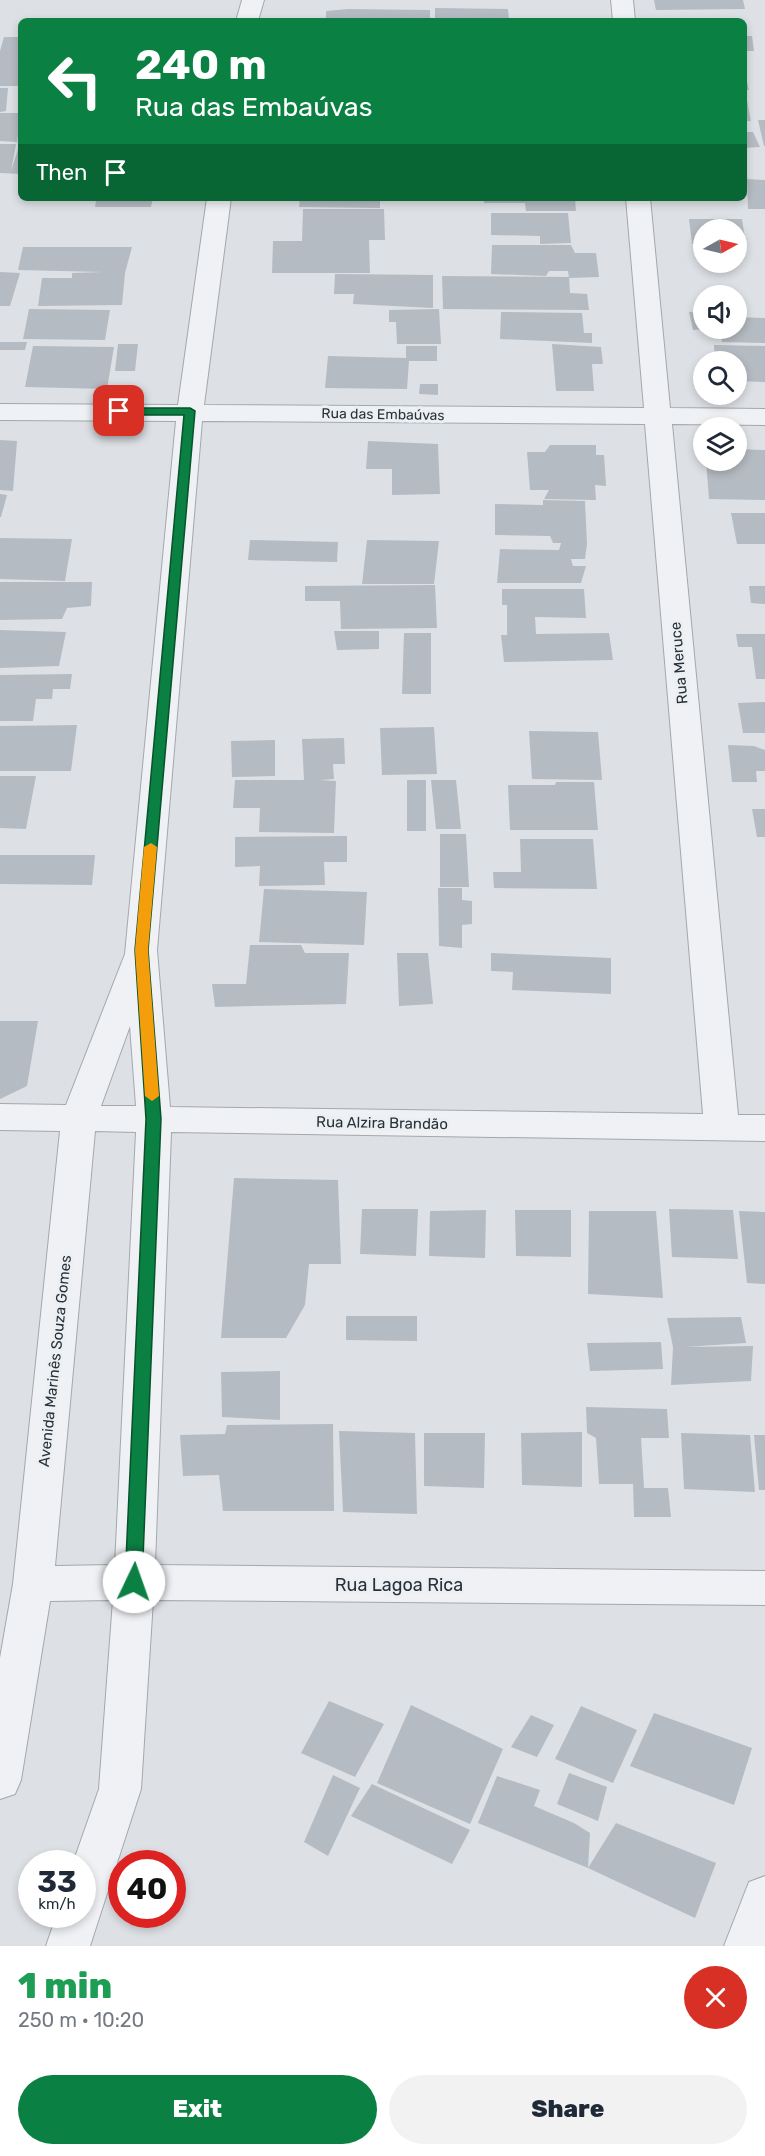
<!DOCTYPE html>
<meta charset="utf-8">
<style>
:root{--surface:#fff;--page:#f2f2f3;--text:#1f2937;--muted:#747a83;--accent:#0b8043}
body{margin:0;font-family:Rubik,sans-serif;background:var(--page);color:var(--text);height:100vh;display:flex;flex-direction:column;font-size:22px;white-space:nowrap}
*{box-sizing:border-box;margin:0}
p{font-size:20px;color:var(--muted)}
.icon{flex:none;width:33px;height:33px;fill:none;stroke:currentColor;stroke-width:2;stroke-linecap:round;stroke-linejoin:round}
.map{position:relative;height:1946px;overflow:hidden}
.panel{display:flex;flex-direction:column;background:var(--surface);flex:1}
.panel>*{flex:none}
.guide{position:absolute;left:18px;top:18px;width:729px;height:183px;border-radius:9px;box-shadow:0 3px 9px #0003;background:#0b8043;color:#fff;overflow:hidden}
.needle{width:39px;rotate:82deg}
.controls{position:absolute;left:693px;top:219px;display:grid;gap:12px}
.controls a{display:grid;place-items:center;width:54px;height:54px;border-radius:50%;background:var(--surface);box-shadow:0 3px 9px #0003;font-size:30px}
.speed{position:absolute;left:18px;top:1850px;display:flex;gap:12px;font-size:30px;font-weight:700;text-align:center}
.speed>*{display:grid;place-content:center;width:78px;height:78px;border-radius:50%;background:var(--surface);box-shadow:0 3px 9px #0003;line-height:1}
.speed small{font-size:15px;font-weight:400}
.speed .limit{border:9px solid #d22;background:#fff;color:#111}
.pin{position:absolute;display:grid;place-items:center;width:51px;height:51px;color:#fff;margin:-26px;border-radius:12px;box-shadow:0 3px 9px #0006}
.me{position:absolute;width:66px;margin:-33px;rotate:3deg;stroke-linejoin:round;filter:drop-shadow(0 0 4px #0008)}
.turn{display:flex;align-items:center;gap:21px;height:126px;padding:0 18px;font-size:27px}
.turn .icon{width:78px;height:78px;stroke-width:2.5}
.turn b{display:block;font-size:42px;line-height:51px}
.then{display:flex;align-items:center;height:57px;padding:0 18px;background:#0003;gap:12px;font-size:22px}
.round{display:grid;place-items:center;flex:none;width:63px;height:63px;border-radius:32px;background:var(--page)}
.headline{display:flex;align-items:center;justify-content:space-between;height:102px;padding:0 18px}
h1{font-size:36px;font-weight:800;line-height:45px;color:#1e9e55}
.action{display:flex;gap:12px;margin-top:auto;padding:12px 18px}
.action a{flex:1;height:69px;border-radius:36px;background:var(--accent);color:#fff;font-size:24px;font-weight:800;line-height:69px;text-align:center}
.action a+a{background:var(--page);color:var(--text)}
.map>svg:first-child{display:block}
.building{fill:#b5bbc2}
.lines{fill:none;stroke-linecap:round;stroke-linejoin:round}
.minor-casing{stroke:#a3a8ae;stroke-width:2}
.minor{fill:#eff1f4;fill-rule:evenodd}
.route{fill:#0b8043;stroke:#07532c;stroke-width:1.5}
.slow{fill:#f59e0b}
.labels{text-anchor:middle;stroke-width:6;stroke-linejoin:round;paint-order:stroke}
.far-street-label{font-size:14px;fill:#28303a;stroke:#ecf0f3}
.street-label{font-size:15px;fill:#28303a;stroke:#ecf0f3}
.near-street-label{font-size:18px;fill:#28303a;stroke:#ecf0f3}
</style>
<div class="map">
<svg width="765" height="1946" viewBox="0 0 765 1946">
<rect width="100%" height="100%" fill="#dde1e5"/>
<path class="building" d="M654,0H743L745,9L656,10Z
M435,8L508,9L509,21H435Z
M348,9L430,10V21H326V11Z
M744,36H752L754,51H744Z
M4,37H21V56L17,58H21V86H0V51Z
M745,74L749,90H745L751,121H744Z
M0,88H8L6,111L0,112Z
M0,113H21L17,142L0,141Z
M758,120H765V146H764Z
M744,132H753L760,147L744,148Z
M21,140V174L0,173V144H16L11,171Z
M747,179L765,180V209H748Z
M67,198H153L151,207H95L96,201H66Z
M300,198H380V208L299,207Z
M484,198H575L576,211H526L525,203H484Z
M303,209H384L385,240H369L370,273H272L273,241H302Z
M491,213H568L571,243L540,244V236L491,235Z
M689,219H742L746,245H736V230H704V244H692Z
M492,245H571L575,253H596L599,277L569,278L568,271H549L546,276L491,274Z
M23,247H132L125,273L122,305L38,306L42,278H72V273L103,272L18,270Z
M0,272L20,273L10,306H0Z
M335,274L433,275V308L353,304L354,294H334Z
M442,276L569,277L570,293L587,294L589,310L443,309Z
M29,309L110,310L105,340L23,339Z
M439,309L441,344H397L396,322H389V310Z
M501,312L582,313L584,333H592V343L500,339Z
M689,312H704V329L693,330Z
M736,317L765,318V343L722,342L720,328H736Z
M0,342H27L25,350H0Z
M118,344H138L135,371H115Z
M552,344L601,347L603,364H592L594,391H556Z
M714,345L765,346V382L736,381V362H715Z
M33,346L114,347L107,389L25,387Z
M406,346H437V361H409L407,389L325,388L328,356L406,358Z
M420,384H438V395L419,394Z
M0,440L17,441L13,491L0,490Z
M368,441L438,444L440,494L392,495V469H366Z
M550,445H596V455H604L606,486L595,485L596,500L544,499L549,490H530L527,452H545Z
M736,449L765,450V500L709,499L706,460H736Z
M0,494L7,495L1,517H0Z
M543,500L585,501L587,544L585,559H571L573,566H586L581,583H497L500,549L559,550L561,543H553L550,536L495,535V504L543,505Z
M731,513H765V544H737Z
M0,538L72,539L65,581L0,579Z
M250,540L338,542L337,562L248,560Z
M367,540L439,541L434,584H362Z
M0,582H92L91,606L67,608L62,619L0,620Z
M435,585L437,628L341,629L340,601H305V586Z
M749,586H765V604L751,603Z
M502,589H584L586,618L535,617L536,634L609,633L613,660L504,662L501,635H507V605H502Z
M0,630L66,632L59,666L0,668Z
M334,631H379V649L337,650Z
M404,633H431V694H402Z
M736,634H765V679H756L752,647H738Z
M72,674L70,689H53L52,699H36L33,721H0V675Z
M765,702V733H743L738,703Z
M77,725L71,771H0V726Z
M434,727L437,774L382,775L380,728Z
M529,731L598,732L602,780L532,779Z
M344,738L345,764H333L334,779L320,780L336,781L334,833L259,832L260,808H233L235,780H304L302,739Z
M275,740V776L232,777L231,741Z
M728,745L754,746L765,750V771H756L757,782H732Z
M0,776H36L26,829L0,828Z
M407,780H426V831H407Z
M431,780H456L461,829H436Z
M556,782H594L598,830H510L508,785H555Z
M752,809H765V837H757Z
M440,834H466L469,887H440Z
M347,836V862H324L325,885L259,886L260,866L235,867V837Z
M520,839H593L597,889L494,888L493,872H521Z
M0,855H95L92,885L0,884Z
M438,888H462V900L472,901V924L462,925V948L439,946Z
M264,889L367,892L364,945L259,942Z
M250,945H301L305,953H349L346,1004L215,1007L212,984H246Z
M397,953H428L433,1004L399,1006Z
M491,953L611,958V994L512,990L513,972L491,971Z
M0,1021H38L27,1086L0,1099Z
M234,1178L338,1180L341,1264H309L305,1305L286,1338H221Z
M362,1209H418L416,1256L360,1254Z
M669,1209L733,1210L738,1259L672,1257Z
M486,1210L485,1258L429,1256L430,1211Z
M515,1210H571V1257L516,1256Z
M589,1211H656L663,1298L588,1294Z
M739,1211L765,1212V1284L747,1283Z
M346,1316H417V1341L346,1340Z
M741,1317L746,1343L685,1347L753,1346L751,1381L671,1385L673,1347L667,1318Z
M661,1342L663,1369L590,1371L587,1343Z
M280,1371V1420L222,1417L221,1372Z
M586,1407L667,1409L669,1438H641L644,1488H668L671,1517H634L633,1484H599L596,1438L587,1433Z
M333,1424L334,1511H223L219,1475L183,1476L180,1435L225,1434L227,1425Z
M339,1431L415,1433L417,1514L343,1512Z
M582,1432V1487L522,1485L521,1433Z
M424,1433H485L484,1488L424,1486Z
M681,1433L750,1435L755,1492L684,1489Z
M754,1435H765V1490H759Z
M329,1701L384,1724L355,1777L301,1753Z
M411,1705L503,1749L470,1824L377,1783Z
M581,1706L637,1730L613,1783L555,1759Z
M654,1713L752,1748L734,1805L630,1766Z
M531,1715L554,1725L537,1757L511,1747Z
M569,1773L607,1787L598,1821L557,1804Z
M333,1775L360,1788L328,1856L304,1842Z
M497,1776L540,1790L534,1806L574,1823L590,1833L588,1868L478,1823Z
M372,1784L470,1830L452,1864L351,1816Z
M616,1823L716,1863L695,1918L588,1868Z"/>
<g class="lines">
<defs>
<path id="minor" d="M242,0H264L258,21H236Z
M611,0H633L635,21H613Z
M207,198H231L204,405L644,408L626,198H650L670,408L765,409V425L672,424L738,1115H765V1141L171,1132L155,1565L765,1571V1605L153,1600L141,1789L90,1946H46L57,1914H82V1863H73L99,1789L113,1600L50,1601L21,1780L15,1794L0,1799V1658L13,1584L60,1131L0,1130V1104L66,1105L125,954L176,421L0,420V404L178,405ZM202,421L645,424L703,1114L170,1107L157,950ZM130,1026L136,1106H101ZM95,1131L136,1132L115,1565L55,1566Z
M765,1876V1946H724L749,1882Z"/>
</defs>
<use href="#minor" class="minor-casing"/>
<use href="#minor" class="minor"/>
</g>
<path class="route" d="M190,408L195,411L148,950L161,1119L142,1582L139,1587L134,1590L128,1587L125,1582L146,1119L135,950L184,415H119L113,411L119,408Z"/>
<path class="slow" d="M151,843L157,847L148,950L159,1096L152,1101L145,1096L135,950L144,847Z"/>
<g class="labels">
<g class="far-street-label">
<text transform="translate(383 414) rotate(1)" y="5">Rua das Embaúvas</text>
</g>
<g class="street-label">
<text transform="translate(679 663) rotate(-95)" y="5">Rua Meruce</text>
<text transform="translate(382 1123) rotate(1)" y="5">Rua Alzira Brandão</text>
<text transform="translate(55 1361) rotate(-84)" y="5">Avenida Marinês Souza Gomes</text>
</g>
<g class="near-street-label">
<text x="399" y="1591">Rua Lagoa Rica</text>
</g>
</g>
</svg>
<div class="controls">
<a><svg class="needle" viewBox="-14 -14 28 28"><path d="M0-13l5 13h-10z" fill="#e53935"/><path d="M0 13l5-13h-10z" fill="#747a83"/></svg></a>
<a><svg class="icon" aria-label="sound" viewBox="0 0 24 24"><path d="M4 9h4l5-4v14l-5-4H4zM17 9q2 3 0 6"/></svg></a>
<a><svg class="icon" aria-label="search" viewBox="0 0 24 24"><circle cx="10" cy="10" r="6"/><path d="M15 15l6 6"/></svg></a>
<a><svg class="icon" aria-label="layers" viewBox="0 0 24 24"><path d="M12 4l9 5-9 5-9-5zM3 14l9 5 9-5"/></svg></a>
</div>
<div class="speed"><div>33<small>km/h</small></div><div class="limit">40</div></div>
<div class="pin" style="left:119px;top:411px;background:#d93025"><svg class="icon" aria-label="arrive" viewBox="0 0 24 24"><path d="M6 21V4h12l-3 4 3 4H6"/></svg></div>
<svg class="me" style="left:134px;top:1582px" viewBox="-20 -20 40 40"><circle r="19" fill="#fff"/><path d="M0-13L10 11 0 6-10 11z" fill="#0b8043"/></svg>
<div class="guide">
<div class="turn"><svg class="icon" aria-label="left" viewBox="0 0 24 24"><path d="M17 20v-9H6M10 6l-5 5 5 5"/></svg><div><b>240 m</b>Rua das Embaúvas</div></div>
<div class="then">Then<svg class="icon" aria-label="arrive" viewBox="0 0 24 24"><path d="M6 21V4h12l-3 4 3 4H6"/></svg></div>
</div>
</div>
<section class="panel">
<div class="headline"><div><h1>1 min</h1><p>250 m · 10:20</p></div><a class="round" style="background:#d93025;color:#fff"><svg class="icon" aria-label="close" viewBox="0 0 24 24"><path d="M6 6l12 12M18 6L6 18"/></svg></a></div>
<div class="action"><a>Exit</a><a>Share</a></div>
</section>
